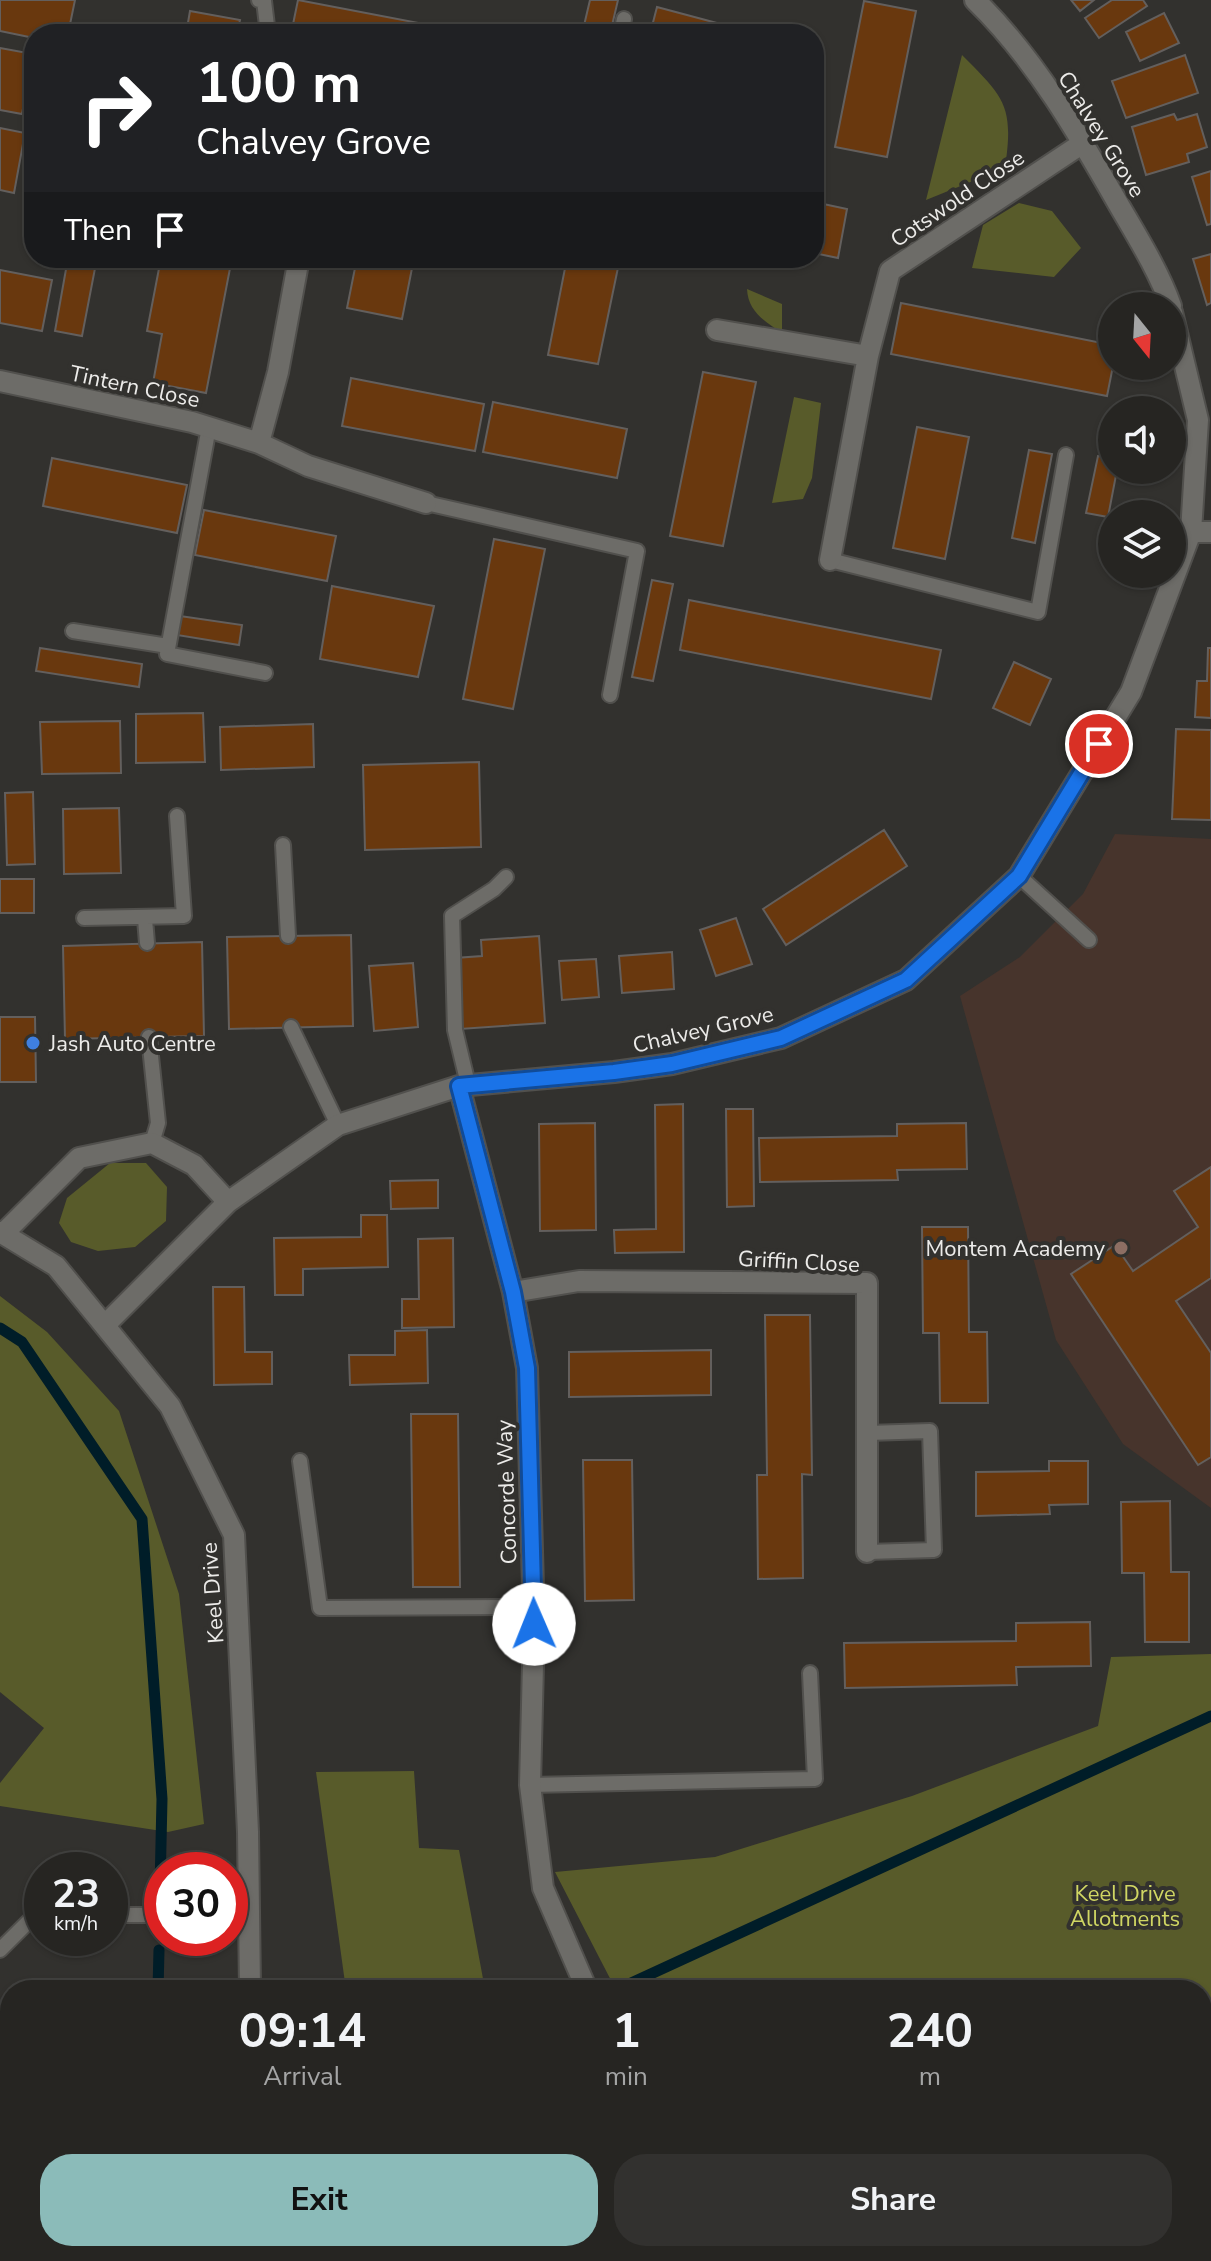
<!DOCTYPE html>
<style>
:root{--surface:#262522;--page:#32312f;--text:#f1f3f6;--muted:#a4a5a5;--line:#424240;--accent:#8bbbb9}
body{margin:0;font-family:"Nunito Sans",sans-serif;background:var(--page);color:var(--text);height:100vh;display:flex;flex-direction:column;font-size:30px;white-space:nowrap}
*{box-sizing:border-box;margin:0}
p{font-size:26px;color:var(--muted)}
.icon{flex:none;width:44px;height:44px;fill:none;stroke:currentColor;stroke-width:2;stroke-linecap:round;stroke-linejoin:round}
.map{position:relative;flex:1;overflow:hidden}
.details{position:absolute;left:0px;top:1980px;width:1212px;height:282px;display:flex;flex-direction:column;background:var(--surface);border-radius:32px 32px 0 0;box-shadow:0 2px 6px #0004,0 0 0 2px var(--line)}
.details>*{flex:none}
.top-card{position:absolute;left:24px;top:24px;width:800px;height:244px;border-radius:32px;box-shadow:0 2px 6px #0004,0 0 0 2px var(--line);background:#202124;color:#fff;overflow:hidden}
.needle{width:52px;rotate:162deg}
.tools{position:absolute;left:1098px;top:292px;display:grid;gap:16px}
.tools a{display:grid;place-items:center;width:88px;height:88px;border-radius:50%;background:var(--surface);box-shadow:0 2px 6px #0004,0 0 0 2px var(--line);font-size:40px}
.speed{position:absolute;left:24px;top:1852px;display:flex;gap:16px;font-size:40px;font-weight:700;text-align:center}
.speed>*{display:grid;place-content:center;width:104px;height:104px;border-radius:50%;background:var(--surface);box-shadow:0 2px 6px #0004,0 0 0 2px var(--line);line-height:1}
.speed small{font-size:20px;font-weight:400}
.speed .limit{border:12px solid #d22;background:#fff;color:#111}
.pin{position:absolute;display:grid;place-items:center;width:68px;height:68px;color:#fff;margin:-34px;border:4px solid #fff;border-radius:50%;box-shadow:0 2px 8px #0007}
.me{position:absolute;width:88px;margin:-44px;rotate:359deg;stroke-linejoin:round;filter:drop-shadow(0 0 6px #0008)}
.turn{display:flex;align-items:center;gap:28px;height:168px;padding:0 40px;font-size:36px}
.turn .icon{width:104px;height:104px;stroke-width:2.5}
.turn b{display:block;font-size:56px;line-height:68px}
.then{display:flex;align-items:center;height:76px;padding:0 40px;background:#0003;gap:16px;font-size:30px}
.eta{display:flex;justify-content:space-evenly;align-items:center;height:136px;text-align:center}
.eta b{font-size:48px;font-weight:700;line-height:56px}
.primary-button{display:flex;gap:16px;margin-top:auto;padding:16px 40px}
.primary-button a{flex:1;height:92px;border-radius:32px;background:var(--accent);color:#111;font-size:32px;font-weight:700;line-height:92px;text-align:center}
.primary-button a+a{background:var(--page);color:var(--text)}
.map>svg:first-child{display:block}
.education{fill:#47342c}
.green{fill:#585b2a}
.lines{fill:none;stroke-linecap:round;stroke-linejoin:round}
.stream{stroke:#001d28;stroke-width:11}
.building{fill:#69380e;stroke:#635f5d;stroke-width:2}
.lane-casing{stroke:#51504d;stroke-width:18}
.street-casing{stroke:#51504d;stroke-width:24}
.lane{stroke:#6d6c68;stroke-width:14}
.street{stroke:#6d6c68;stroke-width:20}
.route-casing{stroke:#114b97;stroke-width:20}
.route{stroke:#1a73e8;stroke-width:14}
.shop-dot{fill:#3f7fe0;stroke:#32312e;stroke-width:3}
.education-dot{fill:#8d6e63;stroke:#32312e;stroke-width:3}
.labels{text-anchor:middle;stroke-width:8;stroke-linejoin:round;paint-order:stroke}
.street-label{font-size:22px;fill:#ecebe9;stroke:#32312e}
.poi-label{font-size:22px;fill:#ecebe9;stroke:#32312e;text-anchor:start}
.park-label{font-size:22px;fill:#d0d663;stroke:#32312e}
</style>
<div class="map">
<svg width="1211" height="2261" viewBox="0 0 1211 2261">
<rect width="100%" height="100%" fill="#32312e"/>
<path class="education" d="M1115,834L1211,839V1508L1123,1444L1056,1340L960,996L1020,957L1083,894Z"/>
<path class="green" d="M962,55C1005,98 1014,106 1005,168L926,200Z
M1019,203L1052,211L1081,248L1054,277L972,268L983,225Z
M747,289L782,304V333C764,321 748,311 747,289Z
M794,397L821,403L812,478L803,499L772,503Z
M110,1163H146L167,1187L166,1221L135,1247L98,1251L71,1242L59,1223L67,1198Z
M0,1296L47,1332L119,1411L179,1594L204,1824L168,1832L0,1806V1783L44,1728L0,1692Z
M1211,1654V2261H332L327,2252H1202V1990H616L555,1872L715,1857L912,1796L1098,1726L1111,1657Z
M414,1771L419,1848L459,1850L484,1984L453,1990H346L316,1772Z"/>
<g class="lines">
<path class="stream" d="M0,1328L22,1342L142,1519L162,1799L160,1888
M158,1990L159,1950
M616,1990L1211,1716"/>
</g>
<path class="building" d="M0,0H75L68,34H34V38L0,31Z
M298,0L429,25L427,34H291Z
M590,0H618L610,34H582Z
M1071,0H1094L1080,11Z
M1112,0H1143L1147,6L1099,38L1085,18Z
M864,1L916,11L887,157L835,147Z
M657,7L758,34H650Z
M190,11L240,20L237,34H186Z
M1164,13L1179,43L1140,61L1126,32Z
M441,24L489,34H439Z
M0,48L33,54L22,114L0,110Z
M1185,55L1198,93L1126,118L1112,81Z
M1174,114L1177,120L1197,114L1207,147L1187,154L1189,162L1146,175L1132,127Z
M0,128L25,133L14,193L0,190Z
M1211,171V224L1207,225L1192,177Z
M814,202L847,209L838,258L814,253Z
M1211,254V303L1207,305L1193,259Z
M68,258H97L82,336L55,331Z
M161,258H232L206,393L153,383L162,334L147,331Z
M357,258H414L402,319L347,308Z
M567,258H620L598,364L548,355Z
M0,270L52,280L42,331L0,323Z
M901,303L1112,345L1113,366L1107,396L891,354Z
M703,372L756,382L723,546L670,536Z
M351,378L484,404L475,451L342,426Z
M493,402L627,429L617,478L483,452Z
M917,427L969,437L945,559L893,548Z
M1029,450L1052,454L1035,543L1012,538Z
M1098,456L1112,458V470H1117L1108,517L1086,513Z
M52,458L187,485L177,533L43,506Z
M204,510L336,536L327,581L195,555Z
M494,539L545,549L513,709L463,699Z
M652,580L673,584L653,681L632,677Z
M332,586L434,606L418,677L320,659Z
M689,600L941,650L931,699L680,650Z
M180,616L242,625L239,645L177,635Z
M40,648L142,664L139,687L36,671Z
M1208,648H1211V718L1195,717L1197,681H1207Z
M1014,662L1051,679L1030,725L993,708Z
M203,713L205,762L136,763V714Z
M120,721L121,773L42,774L40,722Z
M313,724L314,767L221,770L220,727Z
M1176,729L1211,730V820L1172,819Z
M479,762L481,847L365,850L363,765Z
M33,792L35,864L7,865L5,793Z
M119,808L121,873L64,874L63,809Z
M884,830L907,866L786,945L763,909Z
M0,879H34V913H0Z
M736,918L752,964L716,976L700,930Z
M351,935L353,1026L229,1029L227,937Z
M539,936L545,1023L460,1029L455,958L482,956L481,940Z
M202,942L204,1036L65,1039L63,946Z
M672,952L674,989L622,993L619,956Z
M596,959L599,997L562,1000L559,961Z
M413,963L418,1027L374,1031L369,966Z
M0,1017H35L36,1082H0Z
M683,1104L684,1252L615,1253L614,1230L656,1229L655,1105Z
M726,1109H753L754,1206L727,1207Z
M595,1123L596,1230L540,1231L539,1124Z
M966,1123L967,1169L897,1170L898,1180L760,1182L759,1138L897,1136V1124Z
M1211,1167V1278L1176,1301L1211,1353V1457L1198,1465L1071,1274L1115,1245L1133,1271L1198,1227L1174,1191Z
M438,1180V1208L391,1209L390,1181Z
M361,1215H387L388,1267L303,1269V1295H275L274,1238L361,1237Z
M922,1227H968L969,1332H987L988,1403H940L939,1333H923Z
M453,1238L454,1327L402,1328V1299H419L418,1239Z
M213,1287H244L245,1352H272V1384L214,1385Z
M765,1315H810L812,1475L802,1474L803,1578L758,1579L757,1475H767Z
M427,1330L428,1383L350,1385L349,1355H395V1331Z
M711,1350V1395L569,1397V1352Z
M411,1414H458L460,1587H413Z
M583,1460H632L634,1600L585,1601Z
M1049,1461H1088V1504L1049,1505L1050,1514L976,1516V1472L1049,1471Z
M1170,1501L1171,1572H1189V1642H1145L1144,1573H1122L1121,1502Z
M1090,1622L1091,1666L1016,1667L1017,1685L845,1688L844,1643L1016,1641V1623Z"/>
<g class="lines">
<defs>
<path id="lane" d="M259,0L264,1L268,34
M621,34L624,19
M209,427L167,654L265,673
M426,503L637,551L610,695
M830,560L1038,612L1066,455
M73,631L168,646
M283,845L288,936
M1019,876L1089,940
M84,918L184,916L177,816
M145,919L147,943
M291,1027L338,1125
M149,1037L158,1123L152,1143
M468,1084L455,1030L452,916L494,889L506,877
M300,1461L320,1608L534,1607
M867,1552L934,1550L930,1431L868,1433
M530,1785L815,1779L810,1673
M110,1915H162
M230,1915H249
M0,1950L30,1920L42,1918
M1202,2127L1211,2125"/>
<path id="street" d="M975,0C1035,58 1079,135 1120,207C1138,238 1159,272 1171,306
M717,330L868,356
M0,381L192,422L259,443L308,466L426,503
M259,443L278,372L299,258
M1191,532H1211
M830,560L868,356L890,271L1083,143
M459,1086L513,1292L527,1368L534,1624L530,1785L543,1888L587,1990
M0,1232L56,1266L170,1406L234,1535L248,1832L250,1990
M4,1233L79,1158L152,1143L194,1165L228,1202
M513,1292L579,1281L867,1283V1552
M106,1324L228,1202L338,1125L459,1086L614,1072L672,1064L781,1038L906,980L1019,876L1131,692L1191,532L1198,420L1172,312
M292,2252L296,2261"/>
</defs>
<use href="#lane" class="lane-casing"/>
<use href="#street" class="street-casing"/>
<use href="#lane" class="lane"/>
<use href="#street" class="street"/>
</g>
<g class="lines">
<defs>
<path id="route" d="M534,1624L527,1368L513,1292L459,1086L614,1072L672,1064L781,1038L906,980L1019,876L1099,744"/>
</defs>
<use href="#route" class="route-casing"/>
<use href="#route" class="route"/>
</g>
<circle class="shop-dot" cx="33" cy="1043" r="8"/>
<circle class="education-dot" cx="1121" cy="1248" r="8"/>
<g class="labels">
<g class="street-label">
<text transform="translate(1102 134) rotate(58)" y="8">Chalvey Grove</text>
<text transform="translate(957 198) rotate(-34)" y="8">Cotswold Close</text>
<text transform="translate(135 386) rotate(12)" y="8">Tintern Close</text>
<text transform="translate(703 1029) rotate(-13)" y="8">Chalvey Grove</text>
<text transform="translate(799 1261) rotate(3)" y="8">Griffin Close</text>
<text transform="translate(506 1492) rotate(-92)" y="8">Concorde Way</text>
<text transform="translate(212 1593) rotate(-94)" y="8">Keel Drive</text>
</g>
<g class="poi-label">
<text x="49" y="1051">Jash Auto Centre</text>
<text x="1105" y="1256" text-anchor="end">Montem Academy</text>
</g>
<g class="park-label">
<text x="1125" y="1901">Keel Drive<tspan x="1125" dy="25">Allotments</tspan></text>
</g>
</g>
</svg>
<div class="tools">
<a><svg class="needle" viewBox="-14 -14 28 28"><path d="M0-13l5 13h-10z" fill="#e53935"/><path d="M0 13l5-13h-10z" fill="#a4a5a5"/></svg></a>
<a><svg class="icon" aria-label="sound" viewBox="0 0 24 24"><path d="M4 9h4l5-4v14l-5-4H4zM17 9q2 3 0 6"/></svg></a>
<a><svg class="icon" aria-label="layers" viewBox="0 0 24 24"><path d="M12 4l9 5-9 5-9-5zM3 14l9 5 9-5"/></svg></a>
</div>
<div class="speed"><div>23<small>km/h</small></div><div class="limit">30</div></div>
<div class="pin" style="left:1099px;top:744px;background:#d93025"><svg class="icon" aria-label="arrive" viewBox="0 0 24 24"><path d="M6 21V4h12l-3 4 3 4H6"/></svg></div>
<svg class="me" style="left:534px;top:1624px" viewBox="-20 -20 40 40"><circle r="19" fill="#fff"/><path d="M0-13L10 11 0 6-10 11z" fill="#1a73e8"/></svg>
<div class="top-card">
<div class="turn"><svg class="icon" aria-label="right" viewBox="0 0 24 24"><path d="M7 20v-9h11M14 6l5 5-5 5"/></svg><div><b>100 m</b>Chalvey Grove</div></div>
<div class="then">Then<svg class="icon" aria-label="arrive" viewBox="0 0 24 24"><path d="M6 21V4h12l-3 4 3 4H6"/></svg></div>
</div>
<section class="details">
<div class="eta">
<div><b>09:14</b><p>Arrival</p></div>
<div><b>1</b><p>min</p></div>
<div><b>240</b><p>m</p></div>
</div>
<div class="primary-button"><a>Exit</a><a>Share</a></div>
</section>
</div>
